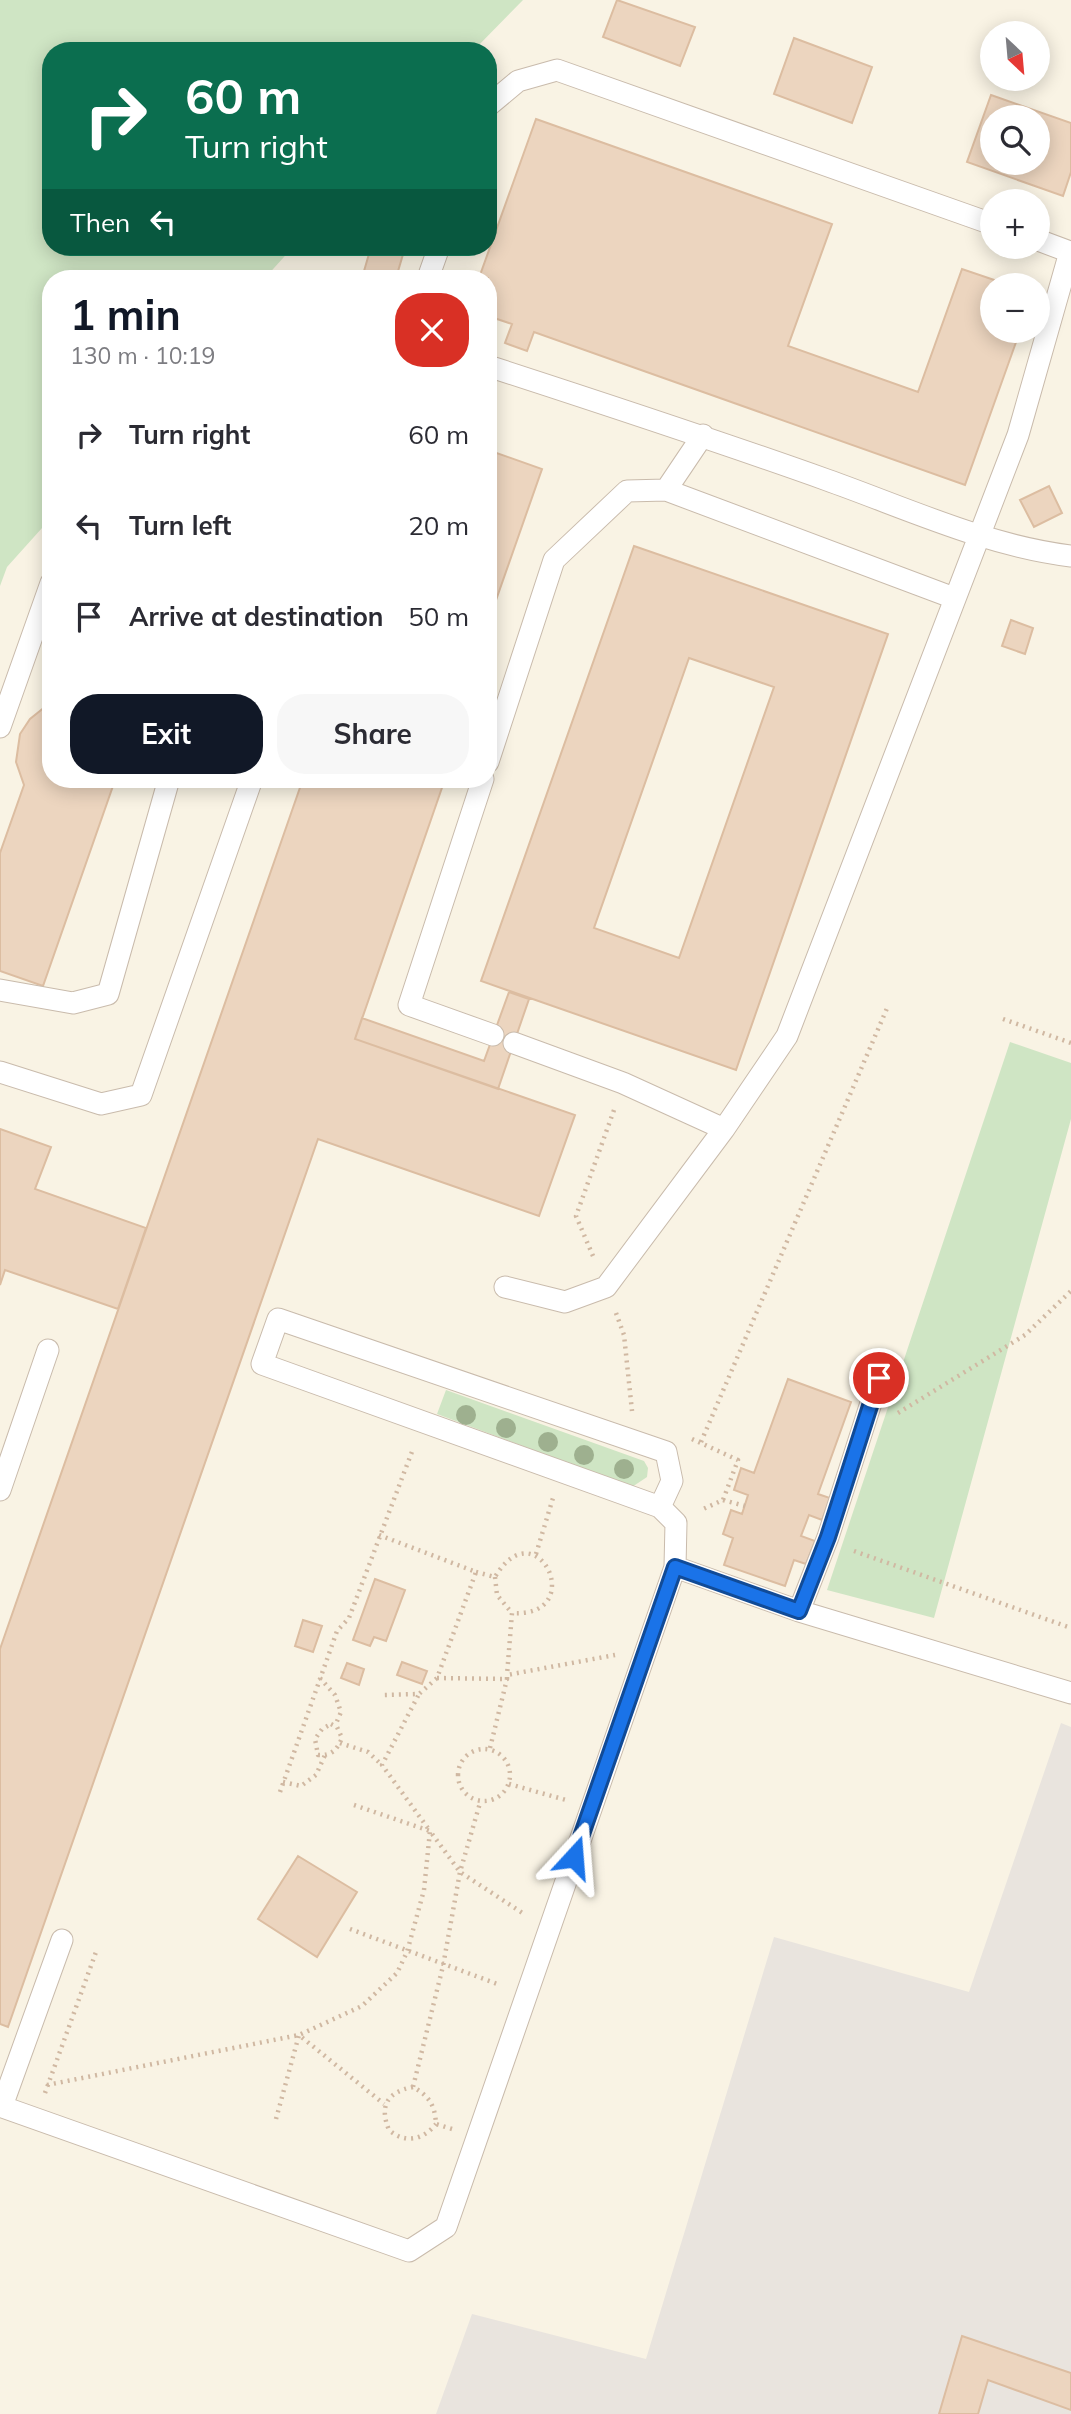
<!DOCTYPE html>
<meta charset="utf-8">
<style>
:root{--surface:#fff;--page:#f7f7f7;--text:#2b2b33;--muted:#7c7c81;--accent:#111827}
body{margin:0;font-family:Mulish,sans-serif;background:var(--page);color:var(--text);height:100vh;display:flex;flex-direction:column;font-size:26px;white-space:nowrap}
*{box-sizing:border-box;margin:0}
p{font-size:23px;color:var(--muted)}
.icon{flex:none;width:38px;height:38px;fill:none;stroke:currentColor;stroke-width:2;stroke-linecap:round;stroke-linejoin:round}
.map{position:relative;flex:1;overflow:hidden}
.side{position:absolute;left:42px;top:270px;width:455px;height:518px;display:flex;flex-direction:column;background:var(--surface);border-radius:28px;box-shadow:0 4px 18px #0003}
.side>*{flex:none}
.guide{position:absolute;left:42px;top:42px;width:455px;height:214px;border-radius:28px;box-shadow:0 4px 18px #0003;background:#0b6e4f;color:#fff;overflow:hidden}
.needle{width:46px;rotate:154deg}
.controls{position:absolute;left:980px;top:21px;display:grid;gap:14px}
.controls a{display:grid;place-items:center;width:70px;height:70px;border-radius:50%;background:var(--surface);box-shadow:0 4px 18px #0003;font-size:35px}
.pin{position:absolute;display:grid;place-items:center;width:60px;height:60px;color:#fff;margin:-30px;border:4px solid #fff;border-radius:50%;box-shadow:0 2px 7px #0007}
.me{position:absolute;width:77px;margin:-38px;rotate:19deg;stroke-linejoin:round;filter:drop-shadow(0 0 5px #0008)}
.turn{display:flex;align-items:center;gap:24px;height:147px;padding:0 28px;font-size:32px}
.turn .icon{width:91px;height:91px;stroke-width:2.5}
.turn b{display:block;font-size:49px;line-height:60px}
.then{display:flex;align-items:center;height:66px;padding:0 28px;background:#0003;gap:14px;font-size:26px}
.round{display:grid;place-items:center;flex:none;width:74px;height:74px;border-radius:28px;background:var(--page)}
.head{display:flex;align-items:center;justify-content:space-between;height:119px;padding:0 28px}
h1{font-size:42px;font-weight:700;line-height:52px;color:var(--accent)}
.action{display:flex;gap:14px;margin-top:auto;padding:14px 28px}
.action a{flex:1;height:80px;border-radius:28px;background:var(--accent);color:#fff;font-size:28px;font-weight:700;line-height:80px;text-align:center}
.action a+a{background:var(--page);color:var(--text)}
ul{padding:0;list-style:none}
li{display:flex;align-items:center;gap:21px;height:91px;padding:0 28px}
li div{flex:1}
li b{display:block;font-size:26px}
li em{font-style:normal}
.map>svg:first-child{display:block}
.industrial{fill:#e9e4de}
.green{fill:#cfe5c4}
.building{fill:#ecd5bf;stroke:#dcbda1;stroke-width:2;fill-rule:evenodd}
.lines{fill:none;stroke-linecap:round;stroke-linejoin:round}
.service-casing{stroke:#c9bbac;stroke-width:23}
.path{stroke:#d0b8a2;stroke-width:4.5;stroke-dasharray:2 5;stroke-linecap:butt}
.service{stroke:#fff;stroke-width:21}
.tree{fill:#9eb08f}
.route-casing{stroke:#114b97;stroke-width:18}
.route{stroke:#1a73e8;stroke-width:12}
</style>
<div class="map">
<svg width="1071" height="2414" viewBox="0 0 1071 2414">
<rect width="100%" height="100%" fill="#f9f3e4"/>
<path class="industrial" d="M1061,1723L1071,1727V2414H436L472,2314L646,2359L774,1937L969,1992Z"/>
<path class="green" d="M0,0H523L473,51H51V247H293L265,278H51V518L7,567L0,586Z
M1010,1042L1071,1063V1119L934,1618L827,1590Z
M446,1390L644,1461L648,1468L647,1477L632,1487L437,1414Z"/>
<path class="building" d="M617,0L695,27L680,66L603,37Z
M794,38L872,67L852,123L774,94Z
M991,95L1071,123V172L1063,196L967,162ZM992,117H1038V163H992Z
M536,119L832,224L788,346L918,392L962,269L1009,285H992V331H1020L965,485L534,332L527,351L505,343L512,324L488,316V278H479Z
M371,247L404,251L396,278H362Z
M488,450L542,469L488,623Z
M1049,486L1062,513L1034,527L1020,500Z
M634,546L888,634L736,1070L481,981ZM689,658L774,687L679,958L594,928Z
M1011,620L1033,628L1025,654L1002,646Z
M51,702V779H127L113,786L43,986L0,971V853L24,785L16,762L20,734L30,719Z
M303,779H445L355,1039L575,1115L539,1216L318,1139L8,2027L0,2024V1649Z
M509,992L529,999L498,1089L355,1039L362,1018L484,1061Z
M0,1129L51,1147L35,1189L146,1228L118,1309L5,1270L0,1285Z
M788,1379L851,1402L818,1494L830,1498L822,1520L809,1515L801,1536L815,1541L806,1564L794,1560L785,1586L724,1565L733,1538L723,1534L731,1510L742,1514L748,1495L734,1490L741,1468L754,1473Z
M375,1579L405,1590L386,1641L374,1637L370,1646L353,1640Z
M303,1620L322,1626L313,1652L295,1646Z
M402,1662L427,1671L422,1684L397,1675Z
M347,1663L364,1669L359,1685L341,1678Z
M298,1856L357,1892L317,1957L258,1919Z
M962,2336L1071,2373V2410L988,2380L978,2414H939Z"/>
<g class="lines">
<defs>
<path id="service" d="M488,106L518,81L557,70L992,224
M428,278L439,247
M488,366C602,403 715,440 827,480C906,508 987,546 1071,556
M666,490L954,598
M0,727L51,583
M488,762L554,560L627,491L666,490L703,435
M483,779L409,1005L493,1035
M0,990L73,1003L108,994L169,779
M514,1043L623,1083L724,1129
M0,1072L101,1104L141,1095L252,779
M505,1287L565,1302L606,1287L724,1129L787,1036L1018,435L1070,252L1038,240
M278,1319L666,1452L672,1481L660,1507L262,1364Z
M0,1490L48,1350
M660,1507L676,1523L675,1567L799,1611L1071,1693
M799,1611L828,1537L879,1378
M0,2106L409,2251L446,2227L675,1567
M2,2106L62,1940"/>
</defs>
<use href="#service" class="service-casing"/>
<path class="path" d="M1003,1019L1071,1043
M593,1256L576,1216L614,1110
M616,1313L624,1335L632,1411
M898,1413L1025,1335L1071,1291
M692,1439L738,1460L723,1500L701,1510
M701,1442L888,1006
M723,1500L745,1506
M379,1535L476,1572L437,1678L419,1694L383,1695
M854,1551L1071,1628
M536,1554L553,1498
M476,1572L495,1577C537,1506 590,1618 512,1613L507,1675
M495,1577L497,1595L512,1613
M320,1678L335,1695L341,1712L335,1726
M437,1678L507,1679V1675L615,1655
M331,1724L337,1727L342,1738C337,1750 331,1756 318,1755L315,1739L322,1729Z
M340,1743L368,1752L382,1765
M490,1748L507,1679
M458 1775a26 26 0 1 1 52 0a26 26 0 1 1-52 0Z
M283,1782L301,1786L316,1775L325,1755
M509,1784L566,1800
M280,1792L337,1631L349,1618L413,1449
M354,1805L430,1831L460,1872L524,1914
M350,1929L500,1985
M47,2085L299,2035L362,2006L397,1973L407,1952L424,1890L430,1831L382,1765L419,1694
M413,2087C387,2092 379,2106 389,2130C405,2144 423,2140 436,2124
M45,2093L96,1952
M276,2119L299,2035L384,2104
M452,2129L436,2124C435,2105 429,2096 413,2087L443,1966L460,1872L480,1803"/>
<use href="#service" class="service"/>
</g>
<g class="tree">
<circle cx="466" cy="1415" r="10"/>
<circle cx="506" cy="1428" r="10"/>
<circle cx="548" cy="1442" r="10"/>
<circle cx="584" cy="1455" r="10"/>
<circle cx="624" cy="1469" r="10"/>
</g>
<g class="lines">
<defs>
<path id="route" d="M574,1857L675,1567L799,1611L828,1537L879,1378"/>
</defs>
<use href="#route" class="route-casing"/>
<use href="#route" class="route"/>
</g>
</svg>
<div class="controls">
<a><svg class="needle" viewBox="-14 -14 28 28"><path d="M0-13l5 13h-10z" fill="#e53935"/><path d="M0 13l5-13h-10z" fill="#7c7c81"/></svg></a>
<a><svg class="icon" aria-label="search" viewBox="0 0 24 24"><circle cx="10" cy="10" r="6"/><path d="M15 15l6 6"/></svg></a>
<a>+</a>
<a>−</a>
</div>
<div class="pin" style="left:879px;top:1378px;background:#d93025"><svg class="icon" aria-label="arrive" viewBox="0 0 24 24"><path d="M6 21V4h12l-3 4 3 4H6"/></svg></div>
<svg class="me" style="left:574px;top:1857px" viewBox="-20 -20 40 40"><path d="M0-17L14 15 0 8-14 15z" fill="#1a73e8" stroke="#fff" stroke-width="4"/></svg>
<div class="guide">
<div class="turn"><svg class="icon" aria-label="right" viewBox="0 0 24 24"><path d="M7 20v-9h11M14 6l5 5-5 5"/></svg><div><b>60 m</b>Turn right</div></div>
<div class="then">Then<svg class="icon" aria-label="left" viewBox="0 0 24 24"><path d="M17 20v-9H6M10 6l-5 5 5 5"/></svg></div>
</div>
<section class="side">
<div class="head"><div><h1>1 min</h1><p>130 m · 10:19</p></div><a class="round" style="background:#d93025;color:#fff"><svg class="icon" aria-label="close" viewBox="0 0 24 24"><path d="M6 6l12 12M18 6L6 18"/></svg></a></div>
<ul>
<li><svg class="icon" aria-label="right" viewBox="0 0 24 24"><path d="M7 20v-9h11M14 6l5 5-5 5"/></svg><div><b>Turn right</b></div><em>60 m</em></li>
<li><svg class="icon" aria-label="left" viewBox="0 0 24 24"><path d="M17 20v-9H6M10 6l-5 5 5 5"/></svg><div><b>Turn left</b></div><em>20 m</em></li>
<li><svg class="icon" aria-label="arrive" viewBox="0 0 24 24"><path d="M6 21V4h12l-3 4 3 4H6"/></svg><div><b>Arrive at destination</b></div><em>50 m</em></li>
</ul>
<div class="action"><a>Exit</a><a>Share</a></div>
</section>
</div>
